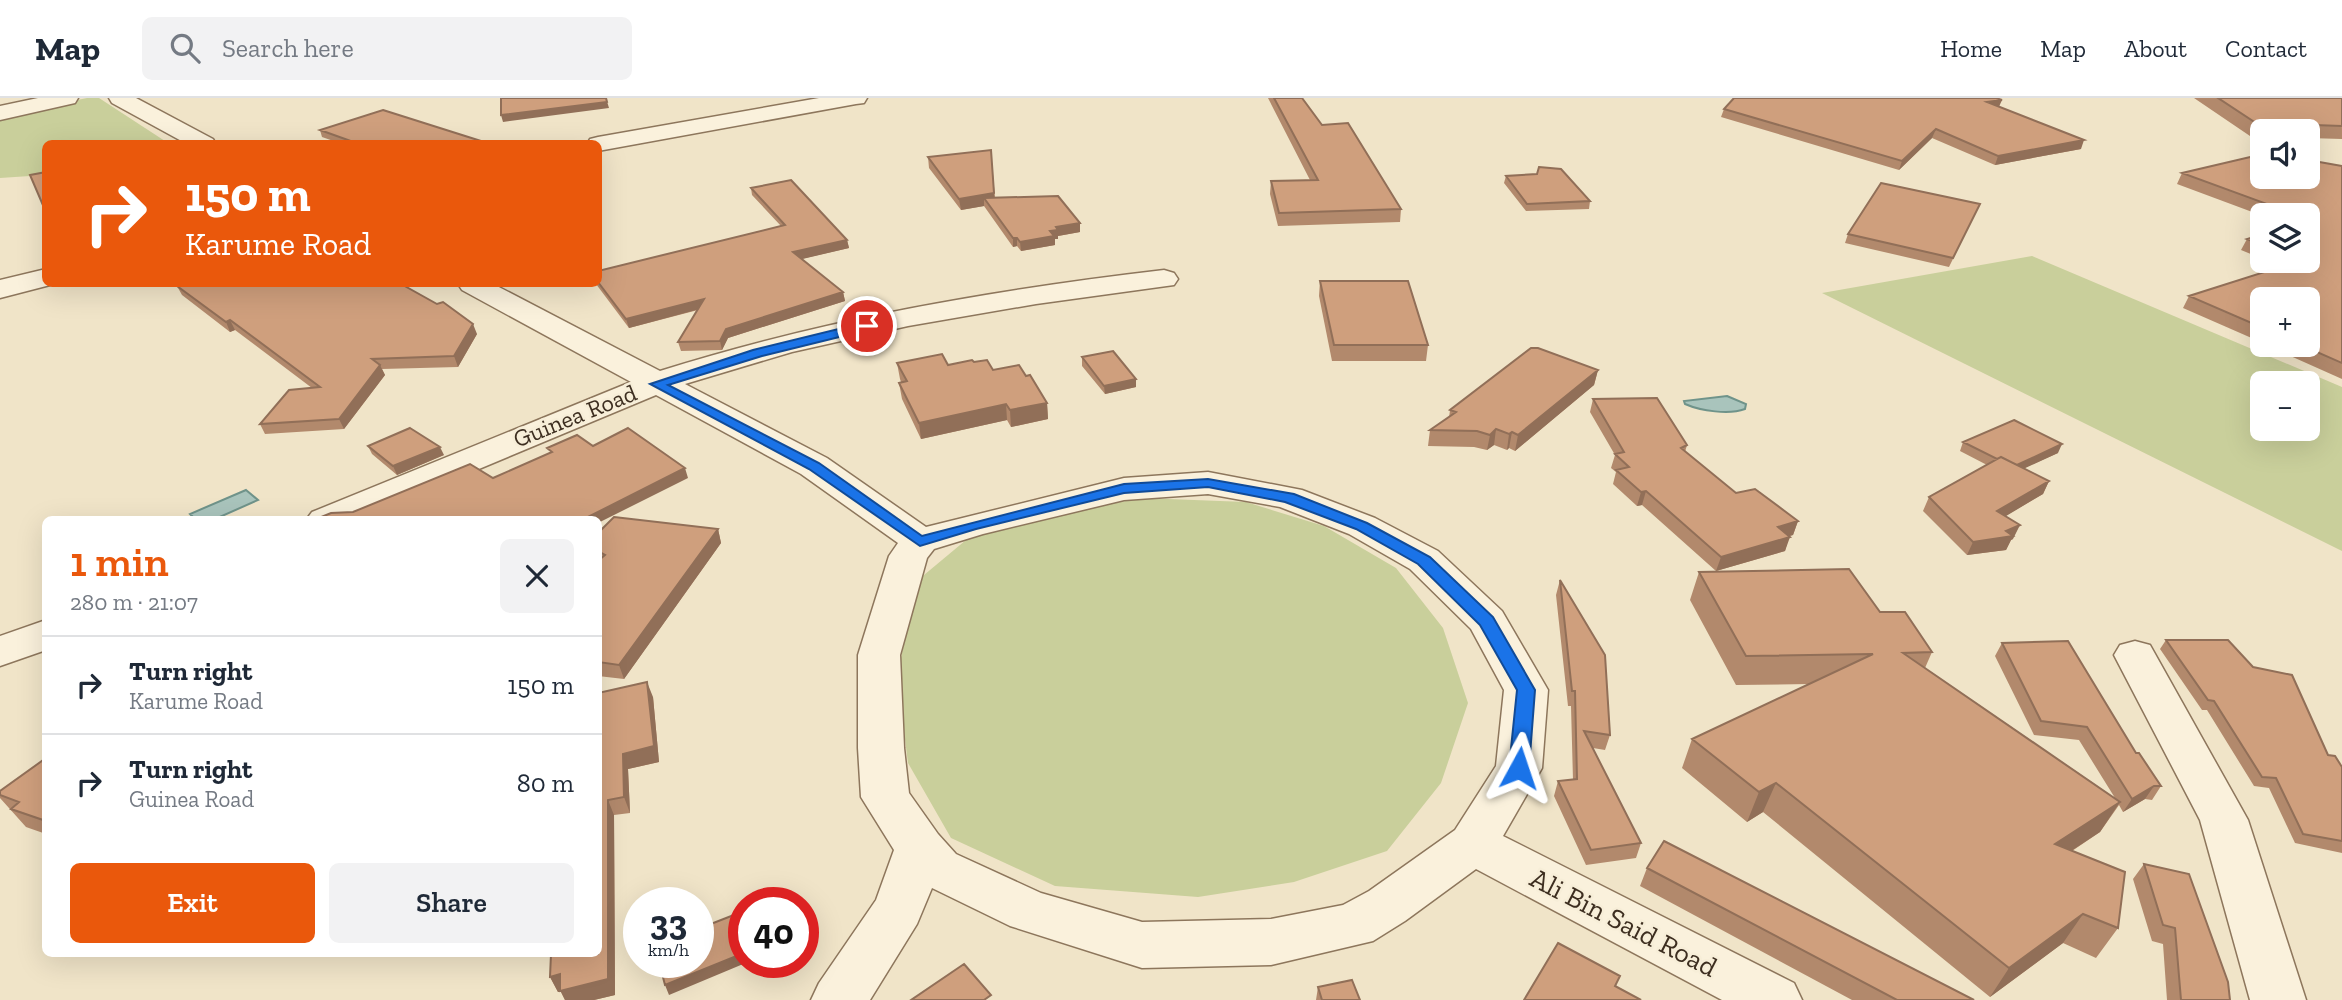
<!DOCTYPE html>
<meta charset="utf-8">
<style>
:root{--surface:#fff;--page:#f2f2f3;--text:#1f2937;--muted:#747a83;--line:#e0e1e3;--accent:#ea580c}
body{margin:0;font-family:"Zilla Slab",serif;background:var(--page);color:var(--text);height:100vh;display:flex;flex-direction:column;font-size:26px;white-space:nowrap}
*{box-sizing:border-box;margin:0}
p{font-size:23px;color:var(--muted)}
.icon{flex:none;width:38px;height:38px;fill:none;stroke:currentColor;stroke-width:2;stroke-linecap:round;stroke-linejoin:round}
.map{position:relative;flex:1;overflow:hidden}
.sheet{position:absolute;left:42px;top:418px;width:560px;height:441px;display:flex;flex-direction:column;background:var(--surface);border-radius:10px;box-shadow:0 7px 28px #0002}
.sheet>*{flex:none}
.hud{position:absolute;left:42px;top:42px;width:560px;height:147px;border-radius:10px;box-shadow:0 7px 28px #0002;background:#ea580c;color:#fff;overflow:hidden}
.tools{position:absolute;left:2250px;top:21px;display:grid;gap:14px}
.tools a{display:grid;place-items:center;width:70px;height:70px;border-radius:10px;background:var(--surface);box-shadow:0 7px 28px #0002;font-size:35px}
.speed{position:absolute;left:623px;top:789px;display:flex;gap:14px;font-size:35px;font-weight:700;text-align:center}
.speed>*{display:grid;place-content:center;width:91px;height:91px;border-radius:50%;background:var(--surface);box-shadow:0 7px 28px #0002;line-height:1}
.speed small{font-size:18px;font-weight:400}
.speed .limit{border:10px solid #d22;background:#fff;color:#111}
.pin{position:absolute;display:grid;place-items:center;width:60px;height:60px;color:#fff;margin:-30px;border:4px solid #fff;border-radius:50%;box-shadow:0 2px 7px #0007}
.me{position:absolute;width:77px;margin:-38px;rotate:5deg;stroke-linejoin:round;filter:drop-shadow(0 0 5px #0008)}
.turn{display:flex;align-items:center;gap:24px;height:147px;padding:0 28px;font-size:32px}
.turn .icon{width:91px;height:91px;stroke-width:2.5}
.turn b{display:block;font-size:49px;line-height:60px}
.round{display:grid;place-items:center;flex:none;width:74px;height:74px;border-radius:10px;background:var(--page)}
.overview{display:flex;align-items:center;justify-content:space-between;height:119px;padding:0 28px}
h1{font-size:42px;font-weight:600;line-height:52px;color:var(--accent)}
.action{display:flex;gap:14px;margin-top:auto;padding:14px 28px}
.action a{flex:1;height:80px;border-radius:10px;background:var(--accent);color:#fff;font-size:28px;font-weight:600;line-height:80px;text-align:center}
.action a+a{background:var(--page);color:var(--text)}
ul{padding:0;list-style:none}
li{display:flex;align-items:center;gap:21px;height:98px;padding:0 28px;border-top:2px solid var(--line)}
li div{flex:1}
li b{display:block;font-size:26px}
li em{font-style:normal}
header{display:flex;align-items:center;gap:42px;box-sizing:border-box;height:98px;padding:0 35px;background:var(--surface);border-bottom:2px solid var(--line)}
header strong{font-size:33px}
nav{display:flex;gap:38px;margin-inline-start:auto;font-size:24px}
.search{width:490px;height:63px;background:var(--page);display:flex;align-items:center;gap:18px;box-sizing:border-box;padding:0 24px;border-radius:10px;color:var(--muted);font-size:26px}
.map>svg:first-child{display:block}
.green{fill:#c9cf9b;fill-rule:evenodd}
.water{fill:#a9c4bc;stroke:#6f938a;stroke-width:2}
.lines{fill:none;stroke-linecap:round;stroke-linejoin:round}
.minor-casing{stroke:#8d765c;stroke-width:3}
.minor{fill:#faf1dc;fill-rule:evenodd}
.wall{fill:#b2896c}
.shaded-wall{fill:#916f58}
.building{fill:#cf9f7d;stroke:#916f58;stroke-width:2}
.route{fill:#1a73e8;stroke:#114b97;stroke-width:2}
.labels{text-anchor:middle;stroke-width:5;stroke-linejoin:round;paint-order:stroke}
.street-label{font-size:24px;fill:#3d2e20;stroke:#f7eed8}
.near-street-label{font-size:28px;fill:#3d2e20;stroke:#f7eed8}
</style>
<header>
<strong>Map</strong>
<div class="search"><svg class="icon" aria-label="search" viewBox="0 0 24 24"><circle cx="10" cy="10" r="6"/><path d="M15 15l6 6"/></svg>Search here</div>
<nav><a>Home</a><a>Map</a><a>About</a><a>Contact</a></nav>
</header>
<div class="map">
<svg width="2342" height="902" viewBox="0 0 2342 902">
<rect width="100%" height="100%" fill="#f0e4c8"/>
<path class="green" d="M87,0H99L168,45L46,46L45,77L0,80V18Z
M2032,158L2342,289V453L1822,195ZM2263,285H2308V331H2263Z
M1142,400L1246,404L1324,428L1396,470L1443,530L1468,605L1441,685L1387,753L1294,784L1198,799L1055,788L951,740L908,665L897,578L918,482L966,442L1050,417Z"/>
<path class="water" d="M1727,298L1746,306L1745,311C1729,317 1701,313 1685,306L1684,303Z
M246,392L258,402L213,422H196L190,416Z"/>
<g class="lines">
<defs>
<path id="minor" d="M38,0H78L75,5L0,22V8Z
M109,0H136L213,41L216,46H187L112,5Z
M819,0H867L864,5L856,6L598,53V46H587L590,41L598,39Z
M46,171V186H54L0,200V182Z
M1164,172L1174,175L1178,181L1174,187L1036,206L908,228L792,254L685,286L827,360L926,429L1124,380L1208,374L1302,392L1375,420L1438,453L1502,513L1548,592L1542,670L1503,738L1794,885L1802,902H1722L1476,771L1405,823L1373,843L1271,867L1142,870L1010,828L932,790L917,826L870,902H811L819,885L876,802L894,752L861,699L858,650V557L889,458L898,445L801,376L656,297L357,422H306L312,414L631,284L462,192L458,186H493L660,273C825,221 993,192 1164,172ZM1208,396L1280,409L1349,436L1410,471L1471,531L1504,592L1496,668L1455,732L1369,793L1343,807L1271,821L1142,824L1041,795L956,756L938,736L909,695L904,650L900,557L927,460L934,451L983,436L1124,402Z
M46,522V552L0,568V538Z
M2135,543L2150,547L2248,722L2306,902H2250L2200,722L2114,557L2120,547Z"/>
</defs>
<use href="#minor" class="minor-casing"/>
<use href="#minor" class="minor"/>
</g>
<path class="wall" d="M1268,0H1302L1322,27L1401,111L1400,124L1278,128L1270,96L1271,83L1310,82Z
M2194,0H2342V41L2308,40V33H2263V38H2250Z
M1999,9L2081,51L1995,67L1932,40L1899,72L1721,19L1724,11Z
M320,32L481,43L482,46H342L322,39Z
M991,52L995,100L1080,134L1058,138V141H1055V147L1021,153L1017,148L1013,149L984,108L961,112L929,70L928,59Z
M2342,68V281L2266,247H2308L2263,201V245L2183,210L2189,198L2283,168L2269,163H2308V117L2263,118L2177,86L2182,75Z
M1506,78L1590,103L1589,111L1526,113L1504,85Z
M751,90L847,142L849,150L801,161L843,194L845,203L728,240L722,252L681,253L678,244L698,212L629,230L596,186H598V173L781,128L752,97Z
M1980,106L1949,169L1845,145L1848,136Z
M2263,136V161L2241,152L2247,141Z
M1320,183L1428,247L1426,263H1332L1319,198Z
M177,188L477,236L458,269L382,271L385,277L344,331L265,336L260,326L312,290L235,232L230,234L182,197Z
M1082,259L1136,281V289L1105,296L1082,268Z
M974,264L993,272L1026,278L1047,305L1048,321L1011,329L1007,322L921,341L902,301L899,285L901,284L900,281L897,265L948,267Z
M1598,272L1594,287L1515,353L1509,350L1507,352L1494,347L1487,352L1474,349L1428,348L1430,332L1449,320L1450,312Z
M1593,301L1687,347L1685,354L1736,395L1798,423L1793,437L1789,438L1785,453L1716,473L1642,407L1637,408L1613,386L1616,374L1611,370L1615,357L1590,314Z
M1963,344L2058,355L2024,370L2049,383L2043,396L2005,418L2013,441L2011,442L2006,452L1967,457L1923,413L1929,399L1987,367L1960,353Z
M368,348L444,357L397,377L372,356Z
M718,431L721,445L624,581L598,578V435Z
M1699,474L1880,514L1932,554L1925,570L2115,700L2079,642L2034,637L1995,558L2002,545L2136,655L2161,688L2152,702L2145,701L2123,714L2119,707L2100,734L2072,753L2118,830L2096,860L2063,845L1990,899L1763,714L1747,724L1682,670L1692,641L1809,586L1736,587L1690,502Z
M1560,482L1610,637L1605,652L1593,650L1641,745L1636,760L1586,767L1554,698L1558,683L1573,682L1571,608H1568L1556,497Z
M2166,542L2328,657L2342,669V755L2295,745L2269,690L2254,688L2207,612H2202L2160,551Z
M598,595L653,599L659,664L628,671L630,715L614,717L615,897L594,902H565L561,894H558L550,879Z
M46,660V736L26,729L0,700V693Z
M2144,766L2230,902H2167L2163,846L2152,843L2133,781Z
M1647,770L1974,902H1852L1640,788Z
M1318,889L1360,902H1316Z"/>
<path class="shaded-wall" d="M606,0L609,10L503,24L501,17Z
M2002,2L1998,11L1987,4Z
M1936,31L1932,40L1899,72L1902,63Z
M2084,42L2081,51L1995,67L1998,58Z
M991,52L995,107L984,100V108L961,112L959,101Z
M1080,125V134L1058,138V141H1055V147L1021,153L1020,144L1050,133L1056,129Z
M1013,140H1017V148L1013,149Z
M847,142L849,150L794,163L793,154Z
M843,194L845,203L728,240L722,252L720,243L726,231Z
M704,201L707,209L629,230L626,221Z
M230,222L235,232L230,234L226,224Z
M473,226L477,236L458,269L454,258Z
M380,267L385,277L344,331L339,321Z
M1598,272L1594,287L1515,353L1518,337Z
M1136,281V289L1105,296L1104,288Z
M1047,305L1048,321L1011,329L1010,312Z
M1006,306L1007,322L921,341L919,325Z
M1496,331L1494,347L1487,352L1490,337Z
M1512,334L1509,350L1507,352L1509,336Z
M2062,346L2058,355L2008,378L2012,369Z
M440,349L444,357L397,377L393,368Z
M685,370L688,380L598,425V422H582Z
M2049,383L2043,396L1991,427L1997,413Z
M1646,393L1642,407L1637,408L1641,394Z
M1798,423L1793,437L1773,443L1778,429Z
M2020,427L2013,441L2011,442L2006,452L1967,457L1973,444Z
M718,431L721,445L624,581L619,567Z
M1790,439L1785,453L1716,473L1721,459Z
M647,584L653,599L659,664L628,671L630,715L624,699L623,656Z
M1776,685L1763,714L1747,724L1759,694Z
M2154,688L2145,701L2123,714L2132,701Z
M608,702L614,717L615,897L594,902H565L561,894H558L550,879L560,876Z
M2120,704L2100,734L2036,776L2055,746Z
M2083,816L2063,845L1990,899L2009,870Z
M744,855V864H748L669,897L665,887Z"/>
<path class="building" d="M501,0H606L607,4L501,17Z
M1274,0H1302L1322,27L1348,25L1401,111L1279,115L1271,83L1318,82Z
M1734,0H1996L2002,2L1987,4L2084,42L1998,58L1936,31L1902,63L1724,11Z
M2218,0H2342V28L2256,25Z
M383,12L481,43L466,46H359L320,32Z
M991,52L994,95L959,101L928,59Z
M2263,56V79H2308V62L2342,68V265L2301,247H2308V201H2263V230L2189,198L2299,163H2308V117H2297L2182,75Z
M1539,69L1561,71L1590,103L1527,106L1506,78L1537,76Z
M46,74V112H45L30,77Z
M791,82L847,142L793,154L843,194L726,231L720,243L678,244L704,201L626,221L598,184V173L785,127L751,90Z
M1881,85L1980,106L1953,160L1848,136Z
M1058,98L1080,125L1056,129L1058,132L1050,133L1054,138L1020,144L1017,140H1013L984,100Z
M2263,136V147L2247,141Z
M1320,183H1408L1428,247H1334Z
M185,186H401L437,206L443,204L473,226L454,258L372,261L380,267L339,321L260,326L289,292L320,289L230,222L226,224L177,188Z
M1531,250H1538L1598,272L1518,337L1512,334L1509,336L1496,331L1490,337L1477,333L1430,332L1456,314L1450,312Z
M1113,253L1136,281L1104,288L1082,259Z
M942,256L948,267L972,262L974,264L987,262L993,272L1019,267L1026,278L1030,277L1047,305L1010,312L1006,306L919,325L899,285L907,283L897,265Z
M1657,300L1687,347L1681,350L1736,395L1755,391L1798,423L1778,429L1790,439L1721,459L1646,393L1641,394L1616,372L1629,369L1615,356L1624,354L1593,301Z
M2014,322L2062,346L2017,367L2001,359L1997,361L1963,344Z
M410,330L440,349L393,368L368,348Z
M628,330L685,370L582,422H314L331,415L353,414L470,366L493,380L552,354L547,350L577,337L593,348Z
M2001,359L2049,383L1997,413L2020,427L2006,433L2013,438L1973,444L1929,399Z
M614,419L718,431L619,567L598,564V463L605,457L598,453V435Z
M1849,471L1880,514H1905L1932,554L1903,555L2120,704L2055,746L2125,774L2118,830L2083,816L2009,870L1776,685L1759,694L1692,641L1873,556L1746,558L1699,474Z
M1560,482L1605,557L1610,637L1584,633L1641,745L1591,752L1558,683L1577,681L1575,593H1572Z
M2166,542H2228L2253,569L2292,577L2328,657L2335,658L2342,669V743L2303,736L2276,680L2262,679L2214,603L2208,602Z
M2068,543L2136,655H2139L2161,688H2154L2132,701L2087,629L2041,623L2002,545Z
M647,584L654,648L623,656L624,699L608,702V881L560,893V876L550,879L551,856H598V595Z
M46,660V723L11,711L19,704L0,697V693Z
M1664,743L1974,902H1897L1647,770Z
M2144,766L2189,776L2228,884L2230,902H2181L2175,830L2163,827Z
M744,813V855L665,887L659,864H698V831Z
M1558,845L1620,878L1615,888L1641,902H1524Z
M964,866L991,897L984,902H911Z
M1352,882L1360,902H1322L1318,889Z"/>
<path class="route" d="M867,224L872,225V231L762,258L668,287L819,365L922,438L1124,386L1208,381L1294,396L1367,425L1430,459L1493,519L1535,592L1529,670L1526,675L1519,677L1512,675L1509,670L1517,592L1480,527L1418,466L1356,431L1285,404L1208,389L1124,395L976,431L920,448L809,371L650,286L753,252Z"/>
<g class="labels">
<g class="street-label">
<text transform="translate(575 318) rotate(-22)" y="8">Guinea Road</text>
</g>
<g class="near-street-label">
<text transform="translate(1624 824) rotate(27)" y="10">Ali Bin Said Road</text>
</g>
</g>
</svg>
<div class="tools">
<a><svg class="icon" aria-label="sound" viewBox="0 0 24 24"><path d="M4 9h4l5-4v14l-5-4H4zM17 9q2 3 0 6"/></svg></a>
<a><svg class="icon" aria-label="layers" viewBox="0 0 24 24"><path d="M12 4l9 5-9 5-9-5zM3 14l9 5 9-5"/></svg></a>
<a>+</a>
<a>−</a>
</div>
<div class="speed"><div>33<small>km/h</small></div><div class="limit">40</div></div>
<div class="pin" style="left:867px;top:228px;background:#d93025"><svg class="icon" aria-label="arrive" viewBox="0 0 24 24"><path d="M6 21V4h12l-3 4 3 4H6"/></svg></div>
<svg class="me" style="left:1519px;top:670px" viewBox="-20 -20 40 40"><path d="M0-17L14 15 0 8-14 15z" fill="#1a73e8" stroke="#fff" stroke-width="4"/></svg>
<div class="hud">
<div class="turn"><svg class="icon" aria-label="right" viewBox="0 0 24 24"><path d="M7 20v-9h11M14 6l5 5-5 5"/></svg><div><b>150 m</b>Karume Road</div></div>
</div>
<section class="sheet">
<div class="overview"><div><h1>1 min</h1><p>280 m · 21:07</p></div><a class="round"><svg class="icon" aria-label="close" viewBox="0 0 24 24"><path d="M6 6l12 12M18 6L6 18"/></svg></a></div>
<ul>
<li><svg class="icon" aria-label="right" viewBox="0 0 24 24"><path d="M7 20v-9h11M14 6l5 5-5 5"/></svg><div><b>Turn right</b><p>Karume Road</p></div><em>150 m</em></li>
<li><svg class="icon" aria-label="right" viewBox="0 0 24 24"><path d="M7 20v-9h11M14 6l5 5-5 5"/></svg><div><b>Turn right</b><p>Guinea Road</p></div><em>80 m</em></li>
</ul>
<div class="action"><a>Exit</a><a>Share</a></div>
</section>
</div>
